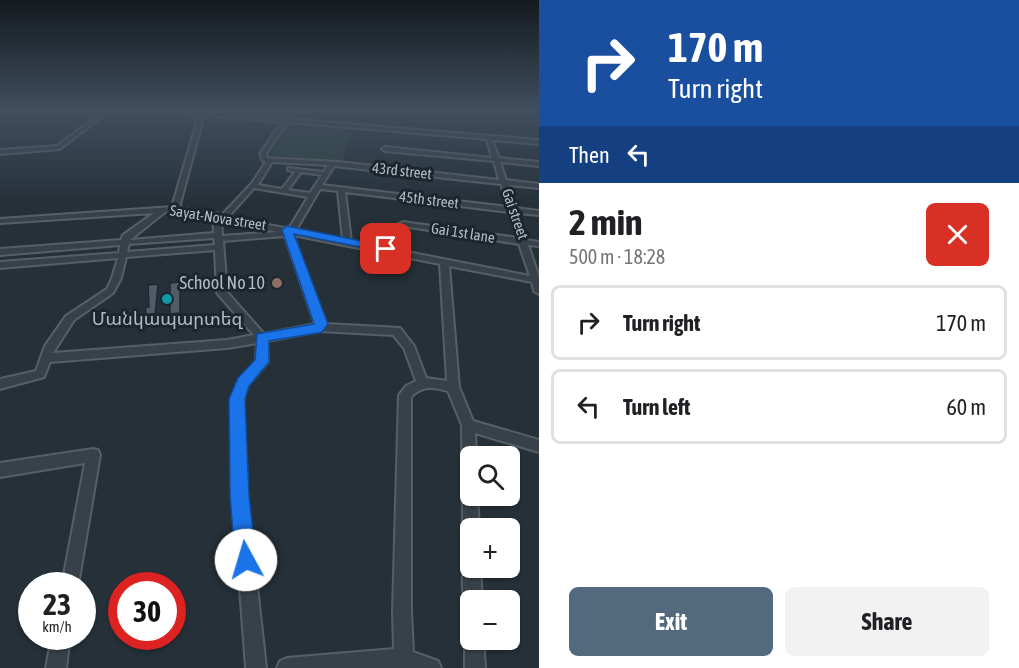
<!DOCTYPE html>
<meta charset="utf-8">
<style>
:root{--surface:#fff;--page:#f2f2f2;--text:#202124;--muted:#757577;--line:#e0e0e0;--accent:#53697e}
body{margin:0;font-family:"Asap Condensed","Noto Sans Armenian",sans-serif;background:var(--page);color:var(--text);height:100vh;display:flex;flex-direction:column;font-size:22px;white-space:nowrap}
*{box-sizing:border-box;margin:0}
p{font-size:20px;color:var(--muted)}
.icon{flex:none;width:33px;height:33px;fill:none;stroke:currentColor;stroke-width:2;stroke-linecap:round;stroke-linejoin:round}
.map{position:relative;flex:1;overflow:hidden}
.details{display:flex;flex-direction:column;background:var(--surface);width:480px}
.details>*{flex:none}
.hud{background:#1a4fa0;color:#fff;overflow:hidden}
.fabs{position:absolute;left:460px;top:446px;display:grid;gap:12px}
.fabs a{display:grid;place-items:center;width:60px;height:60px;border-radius:9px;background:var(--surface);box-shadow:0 2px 4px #0004;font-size:30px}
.speed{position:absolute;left:18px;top:572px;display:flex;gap:12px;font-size:30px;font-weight:700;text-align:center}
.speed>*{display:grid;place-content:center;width:78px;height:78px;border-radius:50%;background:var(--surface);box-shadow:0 2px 4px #0004;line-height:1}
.speed small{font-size:15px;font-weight:400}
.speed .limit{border:9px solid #d22;background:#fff;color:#111}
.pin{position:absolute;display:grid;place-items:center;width:51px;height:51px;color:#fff;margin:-26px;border-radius:12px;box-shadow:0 3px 9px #0006}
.me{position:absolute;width:66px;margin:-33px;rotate:354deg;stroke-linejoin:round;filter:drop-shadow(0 0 4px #0008)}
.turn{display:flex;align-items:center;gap:21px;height:126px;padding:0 30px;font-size:27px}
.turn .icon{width:78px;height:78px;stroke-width:2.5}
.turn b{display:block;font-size:42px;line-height:51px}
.then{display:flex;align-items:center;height:57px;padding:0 30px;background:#0003;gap:12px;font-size:22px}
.round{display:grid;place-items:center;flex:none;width:63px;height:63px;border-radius:9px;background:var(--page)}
.head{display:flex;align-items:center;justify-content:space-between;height:102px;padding:0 30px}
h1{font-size:36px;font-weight:700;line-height:45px}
.action{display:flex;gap:12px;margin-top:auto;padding:12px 30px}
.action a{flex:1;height:69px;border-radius:9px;background:var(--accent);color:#fff;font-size:24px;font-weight:700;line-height:69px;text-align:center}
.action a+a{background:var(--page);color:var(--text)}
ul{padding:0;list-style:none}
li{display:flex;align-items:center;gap:18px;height:75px;margin:0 12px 9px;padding:0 18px;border:3px solid var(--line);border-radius:9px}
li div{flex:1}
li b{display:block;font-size:22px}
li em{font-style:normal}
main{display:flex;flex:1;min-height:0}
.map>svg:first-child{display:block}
.green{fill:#2d403d}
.building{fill:#505c67;stroke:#1f2830;stroke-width:1.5}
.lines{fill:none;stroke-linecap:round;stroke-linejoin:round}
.minor-casing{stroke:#565f67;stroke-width:4}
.minor{fill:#384149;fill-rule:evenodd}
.route{fill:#1a73e8;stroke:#114b97;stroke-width:1.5}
.education-dot{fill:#8d6e63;stroke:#1d262e;stroke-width:2}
.culture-dot{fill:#0f9aa8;stroke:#1d262e;stroke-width:2}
.labels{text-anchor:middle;stroke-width:6;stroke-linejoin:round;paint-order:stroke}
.far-street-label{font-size:15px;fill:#b3bcc5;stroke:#1d262e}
.poi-label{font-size:18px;fill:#b3bcc5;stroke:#1d262e;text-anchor:end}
</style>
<main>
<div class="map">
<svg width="539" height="668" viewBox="0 0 539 668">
<rect width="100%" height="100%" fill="#253038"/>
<path class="green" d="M288,124L352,130L342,162L270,155Z"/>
<path class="building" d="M180,282V313L170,314V283Z
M158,284L155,316L145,317L146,307H149L148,285Z"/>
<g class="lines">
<defs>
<path id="minor" d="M104,111H109L60,149L0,154V150L57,146Z
M168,111L202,112L539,140V144L492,140L499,158L539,162V166L500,162L506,180L539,184V188L508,185L516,208L539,211V215L517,213L526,240L539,242V246L528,245L539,277V294L534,291L532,282L449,266L459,387L473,421L539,440V452L475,433L476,456H471V495H477L479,528H471V536L466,533L463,528L462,425L448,391C434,387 422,385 411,397V611L413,652L438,661L441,668H277L280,661L287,658L394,649L393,611L399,395L406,386L416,381L404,348L393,335L320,331L267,341L268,362L248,385L243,399L247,495L266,668H246L233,495L231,399L239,380L256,361L257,343L227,348L50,362L44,377L0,389V379L36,371L45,346L66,316L107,289L112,278L118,258L0,268V262L119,253L120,245L0,255V249L121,240L123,235L154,213L0,223V219L172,207L199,115ZM204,115L282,122L260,154L263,161L266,162L252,183L221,216L217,213L214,214L179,208ZM287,122L487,139L492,158L385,147L382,149L385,151L494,161L499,180L338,162L267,158L266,154ZM272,162L328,165L324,172L288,168V170L295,172L282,189L258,185ZM334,166L501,184L508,207L322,185ZM301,172L322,175L310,193L288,190ZM254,188L308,197L290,227L284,228L228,217ZM320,189L338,191L343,240L296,230ZM345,192L509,212L518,238L403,222L399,224L403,226L519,244L530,276L351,241ZM175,211L213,219L214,233L130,240L165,212ZM221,220L277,232L222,236ZM293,235L440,264L447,381L426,378L414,346L400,328L326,324ZM285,236L315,324L264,334L227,292L223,241ZM214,238L215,245L127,252L129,244ZM215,250L217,293L254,335L227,340L53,353L74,320L113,293L121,278L126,257Z
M93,449L98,450L100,455L78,585H62L85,463L0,477V463Z
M471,559V567H480L482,600H471V608L467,606C462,595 461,573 466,561Z
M471,631V639H483L485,668H465V639L467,632Z
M52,636H70L66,668H46Z"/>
</defs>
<use href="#minor" class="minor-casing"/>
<use href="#minor" class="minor"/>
</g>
<linearGradient id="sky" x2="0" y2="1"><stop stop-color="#141a1f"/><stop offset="0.54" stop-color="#404e5e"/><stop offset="1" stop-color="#404e5e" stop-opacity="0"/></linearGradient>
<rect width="539" height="204" fill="url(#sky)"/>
<path class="route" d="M287,226L386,246L391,249L386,252L294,234L328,324L322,332L318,333L269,341V362L249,386L245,399L249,495L256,560L253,567L246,571L238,567L235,560L230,495L229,399L238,378L255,360L257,334L314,324L282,230Z"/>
<circle class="education-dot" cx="277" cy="283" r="6"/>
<circle class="culture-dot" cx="167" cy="299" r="6"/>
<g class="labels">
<g class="far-street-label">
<text transform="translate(402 171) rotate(6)" y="5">43rd street</text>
<text transform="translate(429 200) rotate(7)" y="5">45th street</text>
<text transform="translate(515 214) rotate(71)" y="5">Gai street</text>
<text transform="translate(218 218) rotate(9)" y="5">Sayat-Nova street</text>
<text transform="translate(463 233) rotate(9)" y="5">Gai 1st lane</text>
</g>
<g class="poi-label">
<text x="265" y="289">School No 10</text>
<text x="167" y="325" text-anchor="middle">Մանկապարտեզ</text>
</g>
</g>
</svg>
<div class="fabs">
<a><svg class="icon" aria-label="search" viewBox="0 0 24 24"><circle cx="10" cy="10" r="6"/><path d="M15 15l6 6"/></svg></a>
<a>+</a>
<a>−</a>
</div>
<div class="speed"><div>23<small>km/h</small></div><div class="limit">30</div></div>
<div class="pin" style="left:386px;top:249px;background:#d93025"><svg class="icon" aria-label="arrive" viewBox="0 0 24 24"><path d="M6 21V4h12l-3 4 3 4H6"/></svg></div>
<svg class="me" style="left:246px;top:560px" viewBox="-20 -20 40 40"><circle r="19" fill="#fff"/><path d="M0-13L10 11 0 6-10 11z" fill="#1a73e8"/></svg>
</div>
<section class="details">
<div class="hud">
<div class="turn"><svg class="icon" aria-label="right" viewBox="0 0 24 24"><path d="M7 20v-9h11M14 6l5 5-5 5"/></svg><div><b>170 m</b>Turn right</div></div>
<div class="then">Then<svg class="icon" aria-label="left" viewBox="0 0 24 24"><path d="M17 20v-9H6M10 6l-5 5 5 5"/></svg></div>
</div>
<div class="head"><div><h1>2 min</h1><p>500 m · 18:28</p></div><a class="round" style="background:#d93025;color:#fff"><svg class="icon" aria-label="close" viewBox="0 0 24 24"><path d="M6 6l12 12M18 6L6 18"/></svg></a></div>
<ul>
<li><svg class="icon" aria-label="right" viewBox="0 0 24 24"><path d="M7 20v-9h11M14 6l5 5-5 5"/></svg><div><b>Turn right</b></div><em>170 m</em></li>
<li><svg class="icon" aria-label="left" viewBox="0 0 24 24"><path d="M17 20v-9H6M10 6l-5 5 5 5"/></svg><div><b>Turn left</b></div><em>60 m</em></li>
</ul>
<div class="action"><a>Exit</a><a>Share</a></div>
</section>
</main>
